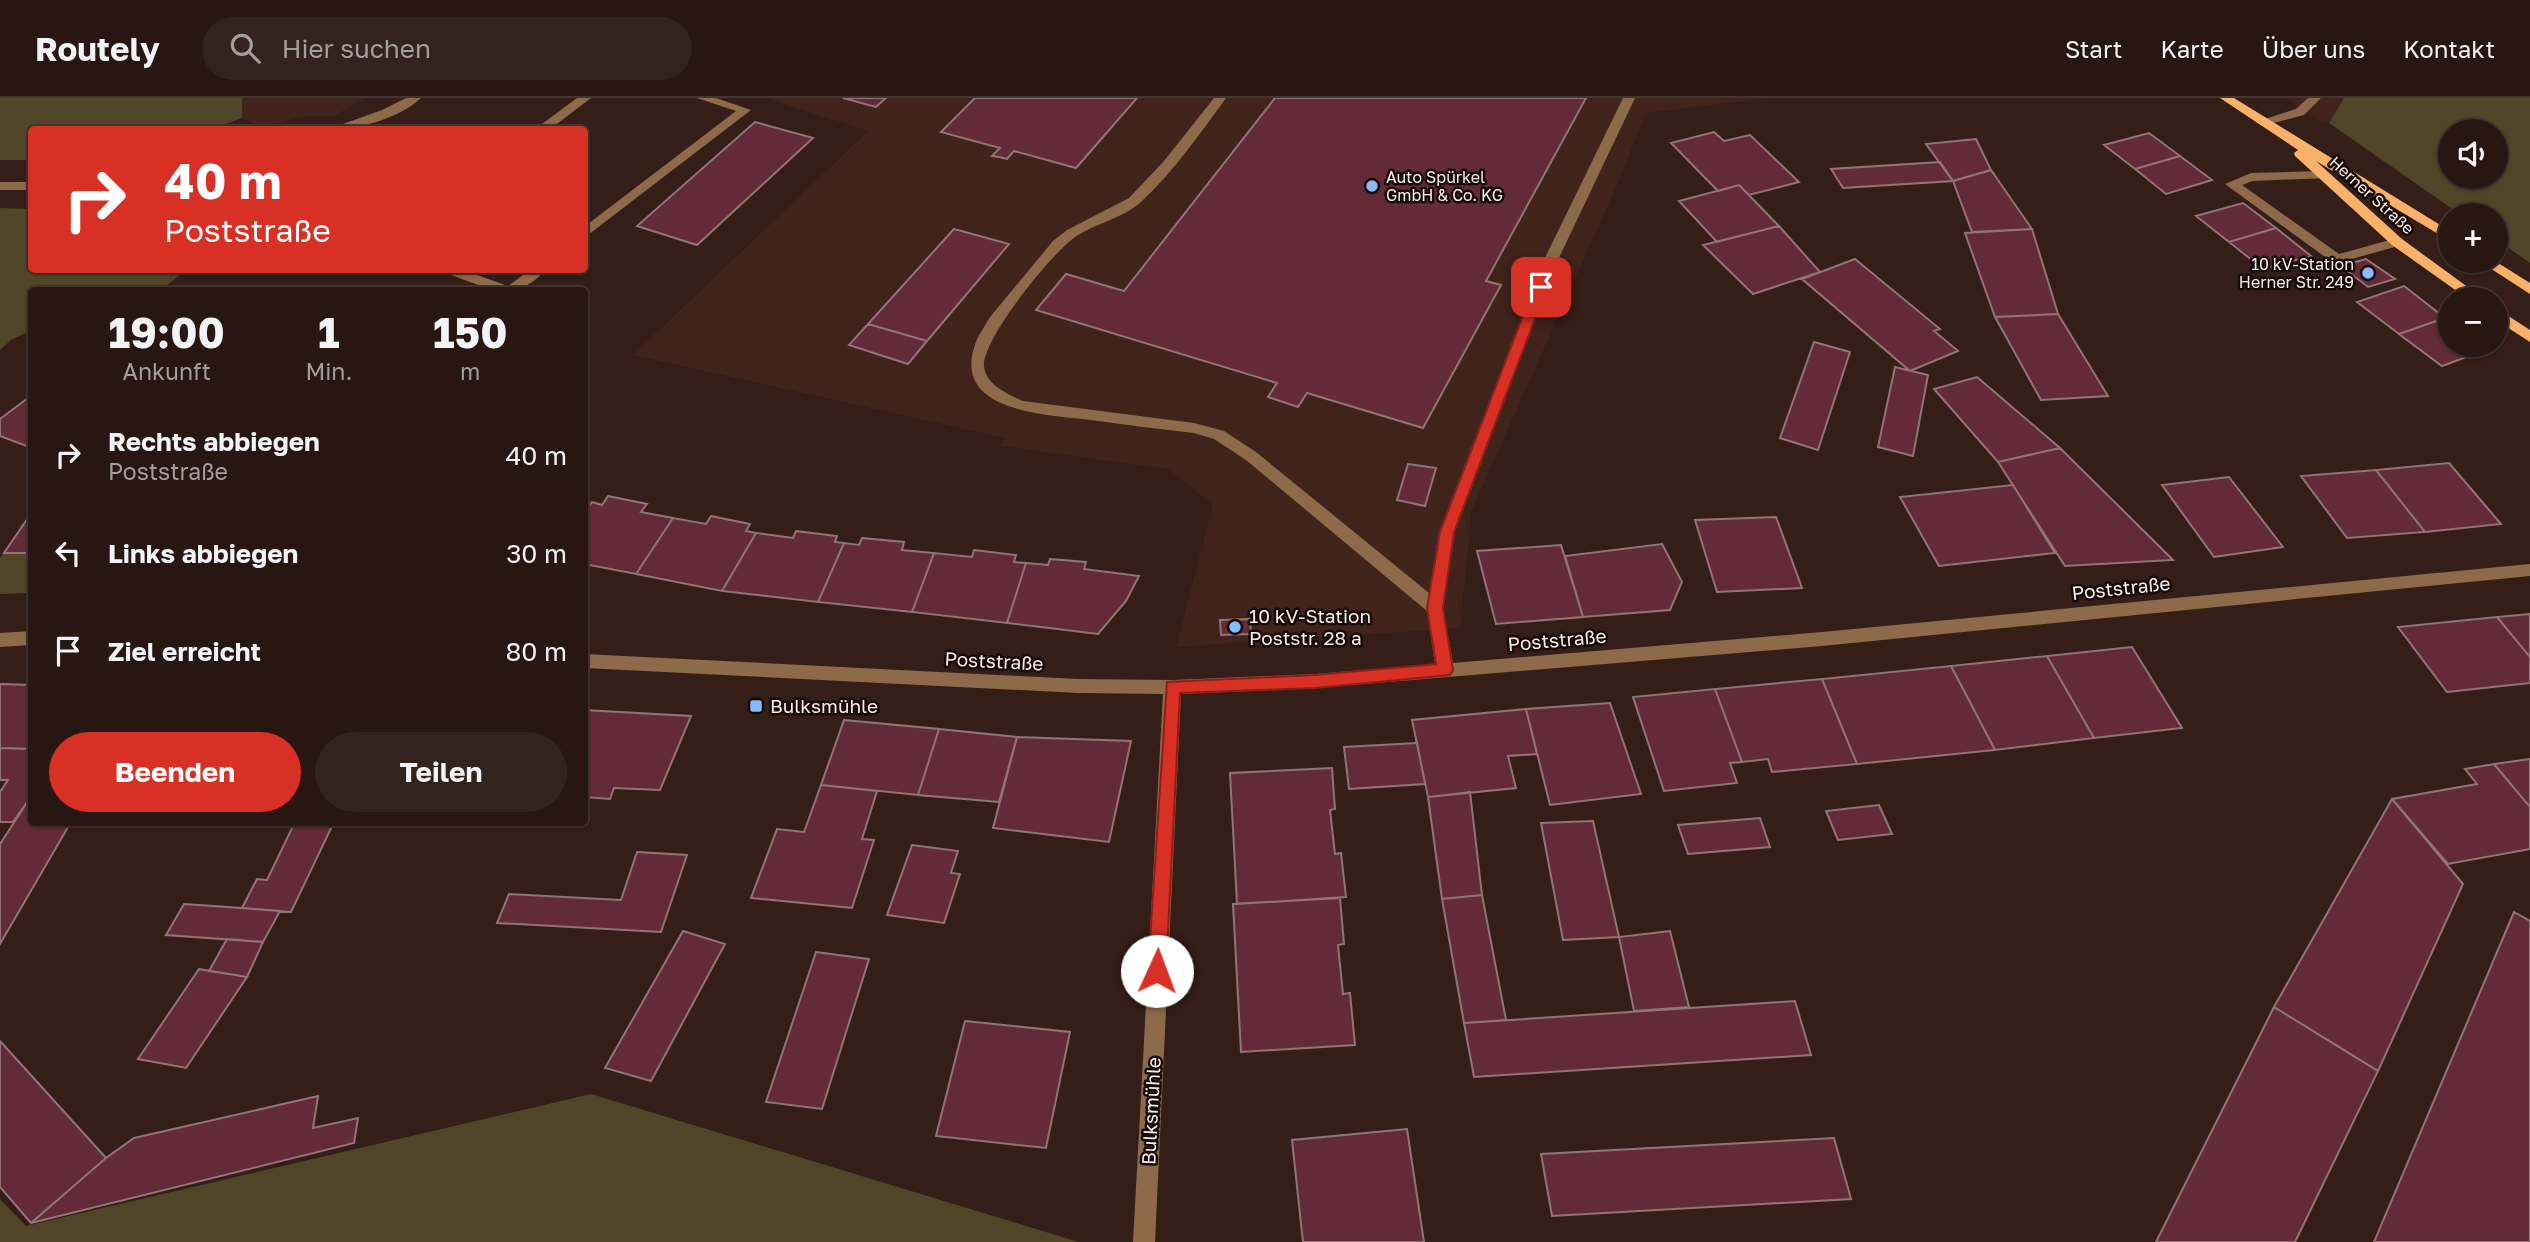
<!DOCTYPE html>
<html lang="de">
<meta charset="utf-8">
<style>
:root{--surface:#271611;--page:#33231f;--text:#f1f3f6;--muted:#a49f9f;--line:#433531;--accent:#d93025}
body{margin:0;font-family:"Golos Text",sans-serif;background:var(--page);color:var(--text);height:100vh;display:flex;flex-direction:column;font-size:26px;white-space:nowrap}
*{box-sizing:border-box;margin:0}
p{font-size:23px;color:var(--muted)}
.icon{flex:none;width:38px;height:38px;fill:none;stroke:currentColor;stroke-width:2;stroke-linecap:round;stroke-linejoin:round}
.map{position:relative;flex:1;overflow:hidden}
.side{position:absolute;left:28px;top:189px;width:560px;height:539px;display:flex;flex-direction:column;background:var(--surface);border-radius:7px;box-shadow:0 2px 5px #0004,0 0 0 2px var(--line)}
.side>*{flex:none}
.hud{position:absolute;left:28px;top:28px;width:560px;height:147px;border-radius:7px;box-shadow:0 2px 5px #0004,0 0 0 2px var(--line);background:#d93025;color:#fff;overflow:hidden}
.buttons{position:absolute;left:2438px;top:21px;display:grid;gap:14px}
.buttons a{display:grid;place-items:center;width:70px;height:70px;border-radius:50%;background:var(--surface);box-shadow:0 2px 5px #0004,0 0 0 2px var(--line);font-size:35px}
.pin{position:absolute;display:grid;place-items:center;width:60px;height:60px;color:#fff;margin:-30px;border-radius:14px;box-shadow:0 4px 10px #0006}
.me{position:absolute;width:77px;margin:-38px;rotate:2deg;stroke-linejoin:round;filter:drop-shadow(0 0 5px #0008)}
.turn{display:flex;align-items:center;gap:24px;height:147px;padding:0 21px;font-size:32px}
.turn .icon{width:91px;height:91px;stroke-width:2.5}
.turn b{display:block;font-size:49px;line-height:60px}
.eta{display:flex;justify-content:space-evenly;align-items:center;height:119px;text-align:center}
.eta b{font-size:42px;font-weight:700;line-height:49px}
.action{display:flex;gap:14px;margin-top:auto;padding:14px 21px}
.action a{flex:1;height:80px;border-radius:42px;background:var(--accent);color:#fff;font-size:28px;font-weight:700;line-height:80px;text-align:center}
.action a+a{background:var(--page);color:var(--text)}
ul{padding:0;list-style:none}
li{display:flex;align-items:center;gap:21px;height:98px;padding:0 21px}
li div{flex:1}
li b{display:block;font-size:26px}
li em{font-style:normal}
header{display:flex;align-items:center;gap:42px;box-sizing:border-box;height:98px;padding:0 35px;background:var(--surface);border-bottom:2px solid var(--line)}
header strong{font-size:33px}
nav{display:flex;gap:38px;margin-inline-start:auto;font-size:24px}
.search{width:490px;height:63px;background:var(--page);display:flex;align-items:center;gap:18px;box-sizing:border-box;padding:0 24px;border-radius:38px;color:var(--muted);font-size:26px}
.map>svg:first-child{display:block}
.built{fill:#40231a}
.green{fill:#504627;fill-rule:evenodd}
.building{fill:#632b37;stroke:#927478;stroke-width:2}
.lines{fill:none;stroke-linecap:round;stroke-linejoin:round}
.minor{fill:#8d6b4a;fill-rule:evenodd}
.major{fill:#f7b169;fill-rule:evenodd}
.route{fill:#d93025;stroke:#8d1f18;stroke-width:2}
.poi-dot{fill:#89bafc;stroke:#150b08;stroke-width:2.5}
.labels{text-anchor:middle;stroke-width:5;stroke-linejoin:round;paint-order:stroke}
.far-poi-label{font-size:16px;fill:#fdece8;stroke:#150b08;text-anchor:start}
.far-street-label{font-size:16px;fill:#fdece8;stroke:#150b08}
.street-label{font-size:19px;fill:#fdece8;stroke:#150b08}
.poi-label{font-size:19px;fill:#fdece8;stroke:#150b08;text-anchor:start}
</style>
<header>
<strong>Routely</strong>
<div class="search"><svg class="icon" aria-label="search" viewBox="0 0 24 24"><circle cx="10" cy="10" r="6"/><path d="M15 15l6 6"/></svg>Hier suchen</div>
<nav><a>Start</a><a>Karte</a><a>Über uns</a><a>Kontakt</a></nav>
</header>
<div class="map">
<svg width="2530" height="1144" viewBox="0 0 2530 1144">
<rect width="100%" height="100%" fill="#341e17"/>
<path class="built" d="M242,0H365L334,18H305L261,29L242,20Z
M766,0H1771L1646,15L1620,80L1472,412L1460,530L1176,549L1213,406L1167,371L1001,348L1005,340L633,257L868,33Z
M2286,0H2344L2329,25L2322,24Z"/>
<path class="green" d="M0,0H242V20L213,31L32,32L31,62H0Z
M2344,0H2530V165L2496,141V117H2461L2329,25ZM2496,33V79H2450V33Z
M0,110L31,111L32,172H186L161,192H32L31,232L11,242L0,252Z
M4,455H31V495L0,496V460Z
M591,996L1079,1144H0V1101L26,1128Z"/>
<path class="building" d="M843,0H886L876,9Z
M975,0H1137L1076,70L1014,53L1007,61L999,59L992,58L1000,50L941,34Z
M1275,0H1586L1486,183L1501,187L1423,330L1307,295L1298,309L1268,299L1277,285L1036,212L1066,176L1124,193Z
M755,24L813,40L697,147L637,128Z
M1714,34L1724,43L1750,37L1799,84L1749,97L1739,87L1718,93L1671,45Z
M2149,35L2180,58L2135,71L2104,47Z
M1976,41L1991,72L1953,83L1926,46Z
M2180,58L2212,82L2166,96L2135,71Z
M1940,64L1953,83L1843,90L1831,71Z
M1991,72L2032,131L1972,134L1953,83Z
M1739,87L1779,128L1717,144L1679,103Z
M2243,105L2276,130L2229,144L2196,118Z
M1779,128L1820,174L1753,196L1703,147Z
M2276,130L2311,158L2263,171L2229,144Z
M954,131L1009,146L927,243L868,226Z
M2032,131L2058,216L1995,219L1965,135Z
M1855,161L1940,231L1934,233L1958,253L1910,273L1802,181Z
M2366,161L2395,181L2368,189L2341,168Z
M2404,188L2445,220L2399,236L2357,204Z
M2058,216L2108,298L2041,302L1995,219Z
M2445,220L2450,224V247H2483L2488,251L2442,268L2399,236Z
M868,226L927,243L908,266L849,247Z
M1814,244L1850,254L1818,352L1780,340Z
M1895,269L1928,277L1913,358L1878,349Z
M1977,279L2060,350L1998,364L1934,291Z
M32,297V350L0,338V321Z
M2060,350L2173,462L2065,468L1998,364Z
M2449,365L2501,426L2425,434L2376,372Z
M1408,366L1436,370L1425,408L1397,402Z
M2376,372L2425,434L2347,440L2301,378Z
M2229,379L2283,449L2214,459L2162,387Z
M2013,387L2055,455L1939,468L1900,399Z
M608,398L647,406L641,414L673,420L636,476L584,466V415L592,404L602,407Z
M32,414V455H4Z
M711,418L750,426L746,433L756,435L722,493L636,476L673,420L706,426Z
M1776,419L1802,490L1717,494L1695,422Z
M796,433L837,438L835,444L844,445L818,504L722,493L756,435L793,440Z
M862,440L904,444L902,452L934,455L912,514L818,504L844,445L859,447Z
M1662,446L1682,484L1670,512L1583,519L1565,458Z
M1561,447L1583,519L1496,526L1477,453Z
M974,452L1016,457L1014,464L1026,465L1007,525L912,514L934,455L972,459Z
M1050,461L1086,464L1084,471L1139,478L1126,503L1098,536L1007,525L1026,465L1048,467Z
M2530,516V559L2497,519Z
M2497,519L2530,559V585L2447,594L2398,529Z
M1250,521L1251,536L1221,537L1220,522Z
M2132,549L2182,630L2094,640L2047,558Z
M2047,558L2094,640L1995,652L1951,568Z
M1951,568L1995,652L1857,666L1822,581Z
M1822,581L1857,666L1772,674L1768,661L1742,664L1715,591Z
M0,586L32,587V651L0,650Z
M1715,591L1742,664L1730,665L1737,685L1664,693L1633,599Z
M1610,605L1641,696L1550,707L1526,611Z
M1526,611L1537,656L1508,658L1516,690L1428,699L1412,622Z
M584,612L691,618L660,692L614,690L610,701L584,699Z
M844,622L939,631L918,697L821,687Z
M939,631L1017,639L999,704L918,697Z
M1017,639L1131,643L1109,744L993,730Z
M1417,645L1425,686L1349,691L1344,649Z
M0,650L32,651V697L13,724H0V694L8,682H0Z
M2530,661V709L2494,666Z
M2494,666L2530,709V751L2448,766L2392,701L2477,686L2465,671Z
M1332,670L1335,711L1330,712L1335,756L1341,755L1346,799L1237,806L1230,675Z
M821,687L877,693L862,741L874,742L852,810L751,800L777,731L804,734Z
M1470,694L1482,797L1442,801L1428,699Z
M32,697V724H71L0,846V746Z
M2392,701L2463,786L2378,973L2274,909Z
M1879,707L1892,736L1838,742L1826,713Z
M1760,720L1770,749L1688,756L1678,727Z
M1593,723L1619,839L1563,842L1541,725Z
M295,724H334L291,814L242,810L257,781L267,782Z
M912,747L958,753L951,775L960,776L944,825L887,817Z
M637,754L687,757L661,834L497,825L509,796L621,802Z
M1482,797L1506,922L1464,925L1442,801Z
M1340,800L1344,846L1338,847L1343,896L1350,895L1355,947L1241,954L1233,806Z
M184,806L242,810L280,813L263,844L166,837Z
M2514,814L2530,823V1144H2374Z
M683,833L725,846L651,983L605,970Z
M1670,833L1689,909L1634,913L1619,839Z
M227,841L263,844L247,879L209,873Z
M816,854L869,861L822,1011L766,1004Z
M199,871L247,879L186,970L138,961Z
M1795,903L1811,957L1474,979L1464,925Z
M2274,909L2378,973L2295,1144H2156Z
M965,923L1070,934L1046,1050L936,1038Z
M0,943L106,1060L31,1125L0,1089Z
M318,998L313,1030L358,1020L354,1045L31,1125L106,1060L134,1040Z
M1407,1031L1424,1144H1303L1292,1042Z
M1834,1040L1851,1101L1552,1118L1541,1056Z"/>
<g class="lines">
<path class="minor" d="M406,0H421C399,21 356,32 326,32L382,12Z
M577,0H591L549,32H534Z
M697,0H716L751,12L584,140V129L736,13Z
M1214,0H1226C1200,36 1173,74 1141,104C1122,121 1096,125 1075,139C1052,155 981,242 984,269C987,288 1008,296 1023,303L1194,325L1224,333L1256,354L1429,495L1439,434L1543,164L1623,0H1635L1557,164L1455,434L1443,510L1453,565L1822,534L2530,466V478L1822,548L1316,590L1181,596L1155,1144H1133L1163,596L1078,595L584,570V556L1078,581L1172,582L1316,576L1435,566L1427,513L1246,362L1214,341L1194,335C1160,331 1126,327 1091,322C1043,316 945,314 978,239L990,219L1053,143L1067,132L1129,100L1164,63Z
M2308,0H2321L2304,17L2262,28L2256,24L2296,11Z
M2322,73L2327,74V80L2253,83L2242,87L2339,156L2397,140L2402,141V147L2337,165L2332,164L2225,86L2251,75Z
M0,84H32V92H0Z
M444,172H463L508,188L530,172H545C515,208 483,188 446,175Z
M32,533V547L0,549V535Z"/>
<path class="major" d="M2220,0H2234L2450,133V143L2316,63L2402,141L2484,201H2468L2392,147L2295,58L2294,55L2298,52Z
M2479,163H2495L2530,185V196Z
M2496,210L2530,232V244L2496,222Z"/>
</g>
<path class="route" d="M1541,185L1547,189L1454,434L1443,510L1453,572L1450,577L1315,590L1180,595L1166,873L1164,879L1157,881L1151,879L1148,873L1167,584L1315,577L1436,566L1427,510L1440,434L1534,189Z"/>
<g class="poi-dot">
<circle cx="1372" cy="88" r="7"/>
<circle cx="2368" cy="175" r="7"/>
<circle cx="1235" cy="529" r="7"/>
<rect x="749" y="601" width="14" height="14" rx="3.5"/>
</g>
<g class="labels">
<g class="far-poi-label">
<text x="1386" y="85">Auto Spürkel<tspan x="1386" dy="18">GmbH &amp; Co. KG</tspan></text>
<text x="2354" y="172" text-anchor="end">10 kV-Station<tspan x="2354" dy="18">Herner Str. 249</tspan></text>
</g>
<g class="far-street-label">
<text transform="translate(2372 97) rotate(42)" y="6">Herner Straße</text>
</g>
<g class="street-label">
<text transform="translate(2121 490) rotate(-6)" y="7">Poststraße</text>
<text transform="translate(1557 542) rotate(-5)" y="7">Poststraße</text>
<text transform="translate(994 563) rotate(3)" y="7">Poststraße</text>
<text transform="translate(1151 1013) rotate(-87)" y="7">Bulksmühle</text>
</g>
<g class="poi-label">
<text x="1249" y="525">10 kV-Station<tspan x="1249" dy="22">Poststr. 28 a</tspan></text>
<text x="770" y="615">Bulksmühle</text>
</g>
</g>
</svg>
<div class="buttons">
<a><svg class="icon" aria-label="sound" viewBox="0 0 24 24"><path d="M4 9h4l5-4v14l-5-4H4zM17 9q2 3 0 6"/></svg></a>
<a>+</a>
<a>−</a>
</div>
<div class="pin" style="left:1541px;top:189px;background:#d93025"><svg class="icon" aria-label="arrive" viewBox="0 0 24 24"><path d="M6 21V4h12l-3 4 3 4H6"/></svg></div>
<svg class="me" style="left:1157px;top:873px" viewBox="-20 -20 40 40"><circle r="19" fill="#fff"/><path d="M0-13L10 11 0 6-10 11z" fill="#d93025"/></svg>
<div class="hud">
<div class="turn"><svg class="icon" aria-label="right" viewBox="0 0 24 24"><path d="M7 20v-9h11M14 6l5 5-5 5"/></svg><div><b>40 m</b>Poststraße</div></div>
</div>
<section class="side">
<div class="eta">
<div><b>19:00</b><p>Ankunft</p></div>
<div><b>1</b><p>Min.</p></div>
<div><b>150</b><p>m</p></div>
</div>
<ul>
<li><svg class="icon" aria-label="right" viewBox="0 0 24 24"><path d="M7 20v-9h11M14 6l5 5-5 5"/></svg><div><b>Rechts abbiegen</b><p>Poststraße</p></div><em>40 m</em></li>
<li><svg class="icon" aria-label="left" viewBox="0 0 24 24"><path d="M17 20v-9H6M10 6l-5 5 5 5"/></svg><div><b>Links abbiegen</b></div><em>30 m</em></li>
<li><svg class="icon" aria-label="arrive" viewBox="0 0 24 24"><path d="M6 21V4h12l-3 4 3 4H6"/></svg><div><b>Ziel erreicht</b></div><em>80 m</em></li>
</ul>
<div class="action"><a>Beenden</a><a>Teilen</a></div>
</section>
</div>
